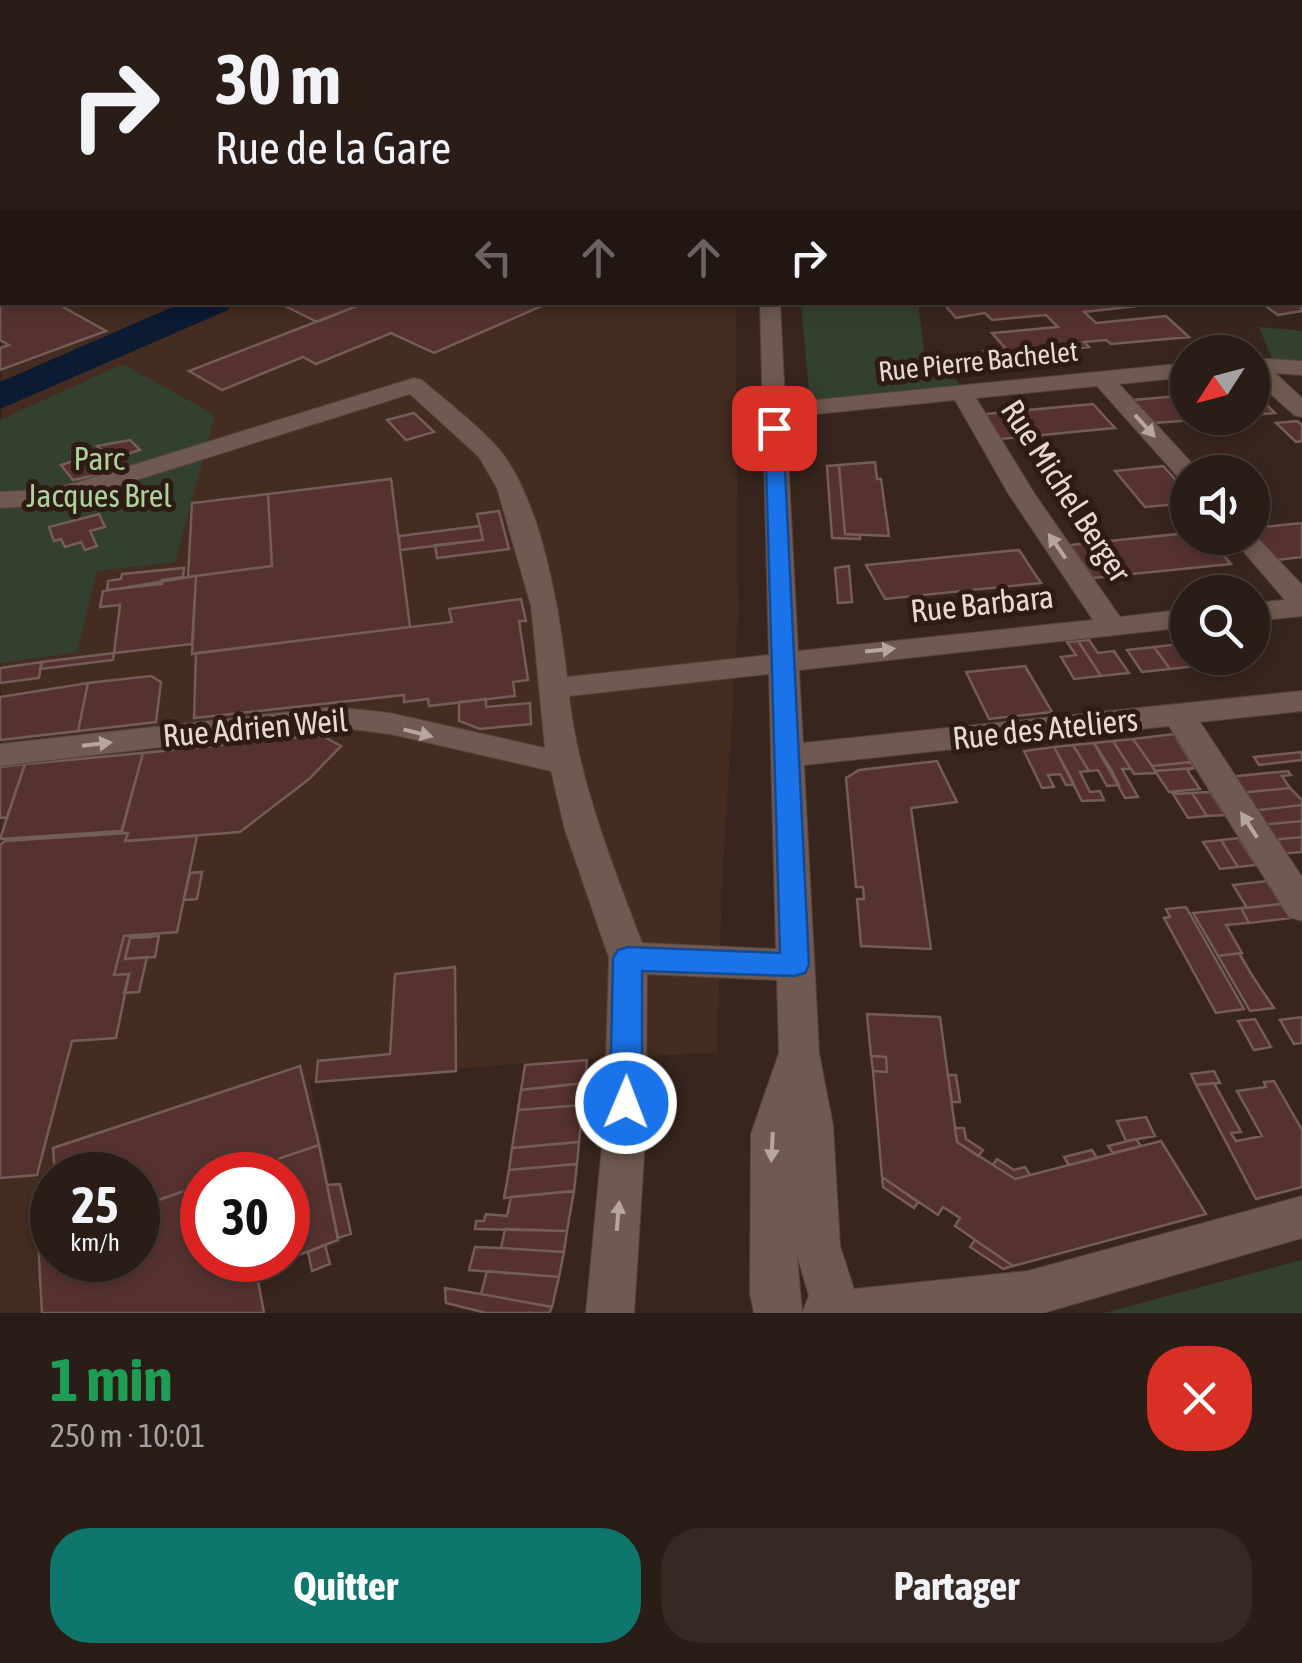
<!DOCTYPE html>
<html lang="fr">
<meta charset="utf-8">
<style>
:root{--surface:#2a1c16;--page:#362923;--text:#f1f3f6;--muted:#a5a1a1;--line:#463a35;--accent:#0f766e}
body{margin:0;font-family:"Asap Condensed",sans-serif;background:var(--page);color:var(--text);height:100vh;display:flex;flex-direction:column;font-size:38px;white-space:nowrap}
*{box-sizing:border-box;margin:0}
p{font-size:32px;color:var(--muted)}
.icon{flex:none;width:55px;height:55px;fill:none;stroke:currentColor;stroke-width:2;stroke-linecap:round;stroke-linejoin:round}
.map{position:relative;height:1313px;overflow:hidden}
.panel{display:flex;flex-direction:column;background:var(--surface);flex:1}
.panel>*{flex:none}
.banner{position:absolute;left:0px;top:0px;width:1302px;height:305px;box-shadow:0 5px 15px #0003,0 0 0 2px var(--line);background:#2a1c16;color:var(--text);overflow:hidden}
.needle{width:65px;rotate:234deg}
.controls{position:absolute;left:1170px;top:335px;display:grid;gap:20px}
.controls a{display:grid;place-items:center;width:100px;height:100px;border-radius:50%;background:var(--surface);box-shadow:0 5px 15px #0003,0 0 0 2px var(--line);font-size:50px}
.speed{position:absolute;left:30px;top:1152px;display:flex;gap:20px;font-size:50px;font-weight:700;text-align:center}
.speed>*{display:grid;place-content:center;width:130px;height:130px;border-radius:50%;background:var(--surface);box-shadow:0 5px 15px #0003,0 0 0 2px var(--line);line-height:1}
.speed small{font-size:25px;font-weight:400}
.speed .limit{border:15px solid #d22;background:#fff;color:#111}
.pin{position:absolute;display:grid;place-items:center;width:85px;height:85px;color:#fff;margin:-42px;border-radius:20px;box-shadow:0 5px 15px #0006}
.me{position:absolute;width:110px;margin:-55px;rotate:1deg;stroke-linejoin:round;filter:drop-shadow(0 0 8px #0008)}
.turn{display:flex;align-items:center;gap:35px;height:210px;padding:0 50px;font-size:45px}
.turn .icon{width:130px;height:130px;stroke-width:2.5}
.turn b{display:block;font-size:70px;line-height:85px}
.lanes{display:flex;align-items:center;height:95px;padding:0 50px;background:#0003;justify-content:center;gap:50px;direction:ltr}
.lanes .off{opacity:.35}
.round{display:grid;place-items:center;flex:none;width:105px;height:105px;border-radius:40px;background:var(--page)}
.headline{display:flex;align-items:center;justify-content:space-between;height:170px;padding:0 50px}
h1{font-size:60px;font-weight:700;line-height:75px;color:#1e9e55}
.button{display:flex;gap:20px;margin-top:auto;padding:20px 50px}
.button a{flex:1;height:115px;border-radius:40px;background:var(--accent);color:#fff;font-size:40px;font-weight:700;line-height:115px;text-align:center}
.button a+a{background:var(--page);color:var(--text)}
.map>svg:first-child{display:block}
.built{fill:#442c21;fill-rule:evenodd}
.green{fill:#34402f}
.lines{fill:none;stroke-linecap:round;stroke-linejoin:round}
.river{fill:#0b1b34;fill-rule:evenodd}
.building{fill:#56322f;stroke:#745c59;stroke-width:2.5}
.minor-casing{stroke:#53433c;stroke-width:2}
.major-casing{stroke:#53433c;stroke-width:2}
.minor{fill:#6f5950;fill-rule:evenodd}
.major{fill:#947940;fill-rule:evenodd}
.oneway{fill:#b6a69f}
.route{fill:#1a73e8;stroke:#114b97;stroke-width:2.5}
.labels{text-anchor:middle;stroke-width:10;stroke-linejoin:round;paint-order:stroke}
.far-street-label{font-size:28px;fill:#e6d9d4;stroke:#2e1c14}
.park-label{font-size:32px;fill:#acd29d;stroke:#2e1c14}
.street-label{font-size:32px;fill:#e6d9d4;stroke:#2e1c14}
</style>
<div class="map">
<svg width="1302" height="1313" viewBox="0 0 1302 1313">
<rect width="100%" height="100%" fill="#38261e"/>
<path class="built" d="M2,158V302L736,303L738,618L722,885L717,1053L590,1058L310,1081L341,1243L254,1272L259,1313H0ZM52,1175H138V1260H52ZM202,1175H288V1260H202Z"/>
<path class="green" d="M801,303H918L926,367L943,365L961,386L810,402Z
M1259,327L1302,331V362L1272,359Z
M123,364L215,415L175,562L97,571L77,652L0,663V420Z
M1302,1260V1313H1104Z"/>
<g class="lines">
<path class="river" d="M184,302H233L228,310L0,409V382Z"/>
</g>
<path class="building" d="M498,0H596L602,2H503Z
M747,0H1066L1073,2H759Z
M0,273L2,302H54L106,331L0,370V348L9,345L0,340Z
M1300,290L1302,311L1278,315L1260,302H1300Z
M277,302H367L317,322Z
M367,302H551L434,353L391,333L316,364L303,357L222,390L189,371Z
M942,302H1133L1137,306L1084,312L1096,323L1166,316L1189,337L1111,344L1106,340L1084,342L1089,347L989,357L984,351L1006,349L992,333L1058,327L1046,315L992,320L985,313L956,318Z
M1252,392L1264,402L1275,413L1252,415Z
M1188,395V418H1221L1154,423L1133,400Z
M1093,404L1115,428L1000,439L985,414Z
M414,413L434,432L406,440L387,420Z
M1297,421L1302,425V441L1296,442L1276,423Z
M130,440L140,450L120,456L115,451L105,454L97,446Z
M80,451L85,455L102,474L73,480L61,465L77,460L72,453Z
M875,462L877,479H881L889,536L845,534L839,465Z
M839,465L845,534L860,535V539L832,538L827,466Z
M1163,466L1188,493V503L1145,507L1115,471Z
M391,479L410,627L192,654L196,576L272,566L268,494Z
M268,494L272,566L188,577L192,503Z
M1188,503V525L1185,526L1168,505Z
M499,511L509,549L437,558L435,545L483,540L477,514Z
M99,514L105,527L90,531L97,546L85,550L81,542L65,547L61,539L54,541L49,527Z
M1302,523V557L1277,560L1252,532V528Z
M480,526L483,540L400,550L399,536Z
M1188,533V538H1209L1231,564L1093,578L1070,545Z
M1019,550L1041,583L885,599L866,565Z
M849,566L852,602L838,603L835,568Z
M184,568L183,577L162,580V584L107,590L108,581L121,579L122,574Z
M196,576L192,644L114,653L120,605L100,607L103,591Z
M521,599L526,621H519L528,680L513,682L515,696L429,706L428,699L404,702V695L194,718L196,653L452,622L449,609Z
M1089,640L1098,653L1114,651L1129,673L1101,676L1078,641Z
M1078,641L1101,676L1074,679L1061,657L1076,655L1067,642Z
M1180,644L1188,658L1196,666L1170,669L1154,647Z
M1154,647L1170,669L1142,672L1127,650Z
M114,653L113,660L40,669L42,662Z
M42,662L39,678L0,683V668Z
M1025,666L1052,712L989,719L966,672Z
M151,676L161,682L156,722L78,731L88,683Z
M88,683L78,731L0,740V697Z
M486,699V707L530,703L531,724L480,729L459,721V702Z
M1174,734L1191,762L1152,766L1133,739Z
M321,735L341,746L309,779L240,832L125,841L128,833H121L143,753Z
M1133,739L1152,766L1156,773L1134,774L1113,741Z
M1113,741L1131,769H1122L1138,797L1125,798L1094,743Z
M1094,743L1112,771L1119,785L1107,786L1098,770L1089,771L1073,745Z
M1073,745L1089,771L1080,772L1090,792L1100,791L1104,800L1082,801L1054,747Z
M1054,747L1070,776L1074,785H1066L1060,774L1048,775L1054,787L1042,788L1024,751Z
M1302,752V760L1259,765L1254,757Z
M143,753L122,831L0,839L25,764Z
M937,761L957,802L911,808L931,949L861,946L857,899H864L863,887H856L846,778L859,770Z
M1191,762L1194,768L1155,771L1152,766Z
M25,764L7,817L0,818V767Z
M1194,768L1187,770L1200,789L1169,792L1155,771Z
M1288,771L1291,775L1282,776L1290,788L1239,793L1228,777Z
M1290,788L1302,800V805L1250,811L1239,793Z
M1210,792L1225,815L1207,816L1192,793Z
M1192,793L1207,816L1188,818L1173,794Z
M1302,805V821L1260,825L1250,811Z
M1302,821V837L1270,840L1260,825Z
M128,833L125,841L197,836L177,932L124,936L114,975L129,974L116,1038L72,1041L37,1175L0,1178V845L5,841Z
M1302,837V852L1279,854L1270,840Z
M1239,838L1256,865L1238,867L1221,840Z
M1221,840L1238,867L1220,869L1203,842Z
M202,872L197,899L184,900L190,873Z
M1267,881L1281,904L1247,908L1233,885Z
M1281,904L1290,918L1249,923L1241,908Z
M1186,907L1244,1009L1216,1013L1164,918L1170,917L1166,909Z
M1241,908L1249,923L1226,925L1242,953L1218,956L1193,913Z
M152,934L151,937L130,938L125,959L147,957L139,992L124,993L129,974L114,975L124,936Z
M159,936L155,957L125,959L130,938Z
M1239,953L1253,977L1274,1008L1250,1011L1218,956Z
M455,967L456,1071L316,1082L318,1061L390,1054L395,974Z
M867,1014L940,1017L957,1142L1015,1179L1161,1141L1206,1214L1013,1266L955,1226L960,1218L943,1207L938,1215L882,1177L873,1071L887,1072L886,1057L871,1056Z
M1302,1017V1043L1294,1044L1280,1020Z
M1255,1019L1271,1047L1254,1050L1238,1021Z
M871,1056L886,1057L887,1072L873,1071Z
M587,1060L585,1083L521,1090L525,1065Z
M300,1066L319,1145L231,1175H202V1185L138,1207V1175H55L53,1148Z
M1214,1071L1220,1083L1196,1085L1191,1074Z
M948,1075H956L960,1102H952Z
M1274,1081L1302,1130V1187L1256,1199L1196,1085L1214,1083L1241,1132L1231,1133L1236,1141L1262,1136L1237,1091L1266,1087L1264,1082Z
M585,1083L583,1105L518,1110L521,1090Z
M583,1105L579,1142L512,1148L518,1110Z
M1146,1117L1155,1136L1126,1141L1117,1121Z
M955,1128H964L966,1139L983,1150L978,1156L957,1142Z
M1136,1139L1141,1146L1113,1153L1108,1146Z
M579,1142L577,1164L509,1170L512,1148Z
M319,1145L338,1240L288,1259V1175H231Z
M1092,1150L1097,1158L1069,1165L1064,1157Z
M997,1159L1014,1170L1025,1167L1030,1175L1015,1179L993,1165Z
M577,1164L574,1191L504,1198L509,1170Z
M882,1177L918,1202L914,1208L883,1187Z
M340,1184L351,1234L338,1238L327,1185Z
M202,1185V1260H284L256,1270L264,1313H42L38,1241L52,1236V1260H138V1207Z
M574,1191L567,1231L475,1229L476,1221H484L486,1214L507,1216L511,1197Z
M505,1229L567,1231L564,1252L501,1248Z
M975,1240L1013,1266L1003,1269L970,1247Z
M325,1245L330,1264L312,1271L308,1252Z
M475,1247L501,1248L564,1252L559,1277L469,1270Z
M487,1271L559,1277L552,1307L481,1294Z
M445,1288L481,1294L552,1307L549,1313H486L446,1303Z"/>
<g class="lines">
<defs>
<path id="minor" d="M362,0H400L401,2H364Z
M659,0H673L674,2H661Z
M0,4H2V12H0Z
M0,120L2,121V131L0,130Z
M1300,145L1302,146V156L1300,155Z
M0,235H2V247H0Z
M760,302H780L785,403L1188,363V377L1119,384L1200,472H1188V480L1179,478L1097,386L976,398L1034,493L1120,617L1188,609V627L799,670L803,743L1302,691V711L1200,722L1302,877V921L1289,917L1169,726L804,765L819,1053L833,1126L840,1246L854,1289L1028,1271L1302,1196V1238L1043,1313H802L809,1296L797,1255L802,1313H754L750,1293L751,1134L779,1053L777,980L647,974L646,1125L634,1313H586L604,1125L609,958L565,830L551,771L390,734L334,727L0,766V744L334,707L390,713L545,748L531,606L497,488L479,457L410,394L95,493L49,505L0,508V492L49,489L78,482L414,378L422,380C447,402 476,423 498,448C541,498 560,612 567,677L769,655ZM955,400L1008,493L1093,620L798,651L786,417ZM769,674L776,949L642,943C612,863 579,782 569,696Z
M1252,358L1302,361V375L1275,373L1302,398V417L1294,415L1252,377Z
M1252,532L1302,585V616L1252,621V603L1285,600L1232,538H1252Z"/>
<path id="major" d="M2,145V155L0,156V146Z"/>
</defs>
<use href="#minor" class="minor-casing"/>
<use href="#major" class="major-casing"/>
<use href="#minor" class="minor"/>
<use href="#major" class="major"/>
</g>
<defs><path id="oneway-solid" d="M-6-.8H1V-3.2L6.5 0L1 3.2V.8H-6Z" transform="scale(2.5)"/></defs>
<g class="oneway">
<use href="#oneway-solid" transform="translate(1145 426) rotate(48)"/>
<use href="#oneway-solid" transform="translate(1057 546) rotate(-125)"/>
<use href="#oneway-solid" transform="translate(880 650) rotate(-6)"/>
<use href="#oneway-solid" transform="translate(418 733) rotate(14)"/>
<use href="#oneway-solid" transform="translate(97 744) rotate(-7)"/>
<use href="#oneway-solid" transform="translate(1249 825) rotate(-123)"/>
<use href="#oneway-solid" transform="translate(772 1147) rotate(93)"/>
<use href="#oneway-solid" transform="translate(618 1216) rotate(-85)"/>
</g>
<path class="route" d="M774,423L783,428L809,965L805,973L794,976L642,971V1103L637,1113L626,1117L615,1113L610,1103L613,958L618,950L628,947L780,953L765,428Z"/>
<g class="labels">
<g class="far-street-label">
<text transform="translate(978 361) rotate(-6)" y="10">Rue Pierre Bachelet</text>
</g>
<g class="park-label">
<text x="99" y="470">Parc<tspan x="99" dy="37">Jacques Brel</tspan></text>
</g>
<g class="street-label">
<text transform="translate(1066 491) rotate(57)" y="11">Rue Michel Berger</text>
<text transform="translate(982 604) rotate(-6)" y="11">Rue Barbara</text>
<text transform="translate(255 728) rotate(-5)" y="11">Rue Adrien Weil</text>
<text transform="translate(1045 729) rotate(-6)" y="11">Rue des Ateliers</text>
</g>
</g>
</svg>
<div class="controls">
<a><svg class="needle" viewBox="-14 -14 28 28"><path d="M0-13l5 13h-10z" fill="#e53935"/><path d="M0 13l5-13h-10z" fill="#a5a1a1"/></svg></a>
<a><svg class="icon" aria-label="sound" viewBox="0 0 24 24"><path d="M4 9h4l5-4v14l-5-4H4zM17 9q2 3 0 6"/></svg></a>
<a><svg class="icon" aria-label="search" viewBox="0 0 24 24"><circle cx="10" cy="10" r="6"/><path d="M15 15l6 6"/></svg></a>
</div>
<div class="speed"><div>25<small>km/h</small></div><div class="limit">30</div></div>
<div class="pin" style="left:774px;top:428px;background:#d93025"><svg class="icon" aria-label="arrive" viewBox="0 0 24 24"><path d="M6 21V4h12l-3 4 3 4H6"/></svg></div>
<svg class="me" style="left:626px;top:1103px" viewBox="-20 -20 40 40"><circle r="17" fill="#1a73e8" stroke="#fff" stroke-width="3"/><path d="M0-11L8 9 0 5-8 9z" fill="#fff"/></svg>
<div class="banner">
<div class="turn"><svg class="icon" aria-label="right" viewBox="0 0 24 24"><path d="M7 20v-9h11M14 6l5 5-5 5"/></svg><div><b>30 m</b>Rue de la Gare</div></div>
<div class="lanes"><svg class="icon off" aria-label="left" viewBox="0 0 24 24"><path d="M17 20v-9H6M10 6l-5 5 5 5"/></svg><svg class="icon off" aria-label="ahead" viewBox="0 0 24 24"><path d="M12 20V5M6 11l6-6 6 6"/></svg><svg class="icon off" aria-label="ahead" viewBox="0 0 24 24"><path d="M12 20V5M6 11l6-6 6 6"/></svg><svg class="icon" aria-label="right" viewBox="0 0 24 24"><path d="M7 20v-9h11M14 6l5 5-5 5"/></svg></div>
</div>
</div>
<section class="panel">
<div class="headline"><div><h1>1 min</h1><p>250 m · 10:01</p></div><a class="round" style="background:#d93025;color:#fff"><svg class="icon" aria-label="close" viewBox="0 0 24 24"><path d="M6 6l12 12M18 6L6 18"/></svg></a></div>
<div class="button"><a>Quitter</a><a>Partager</a></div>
</section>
